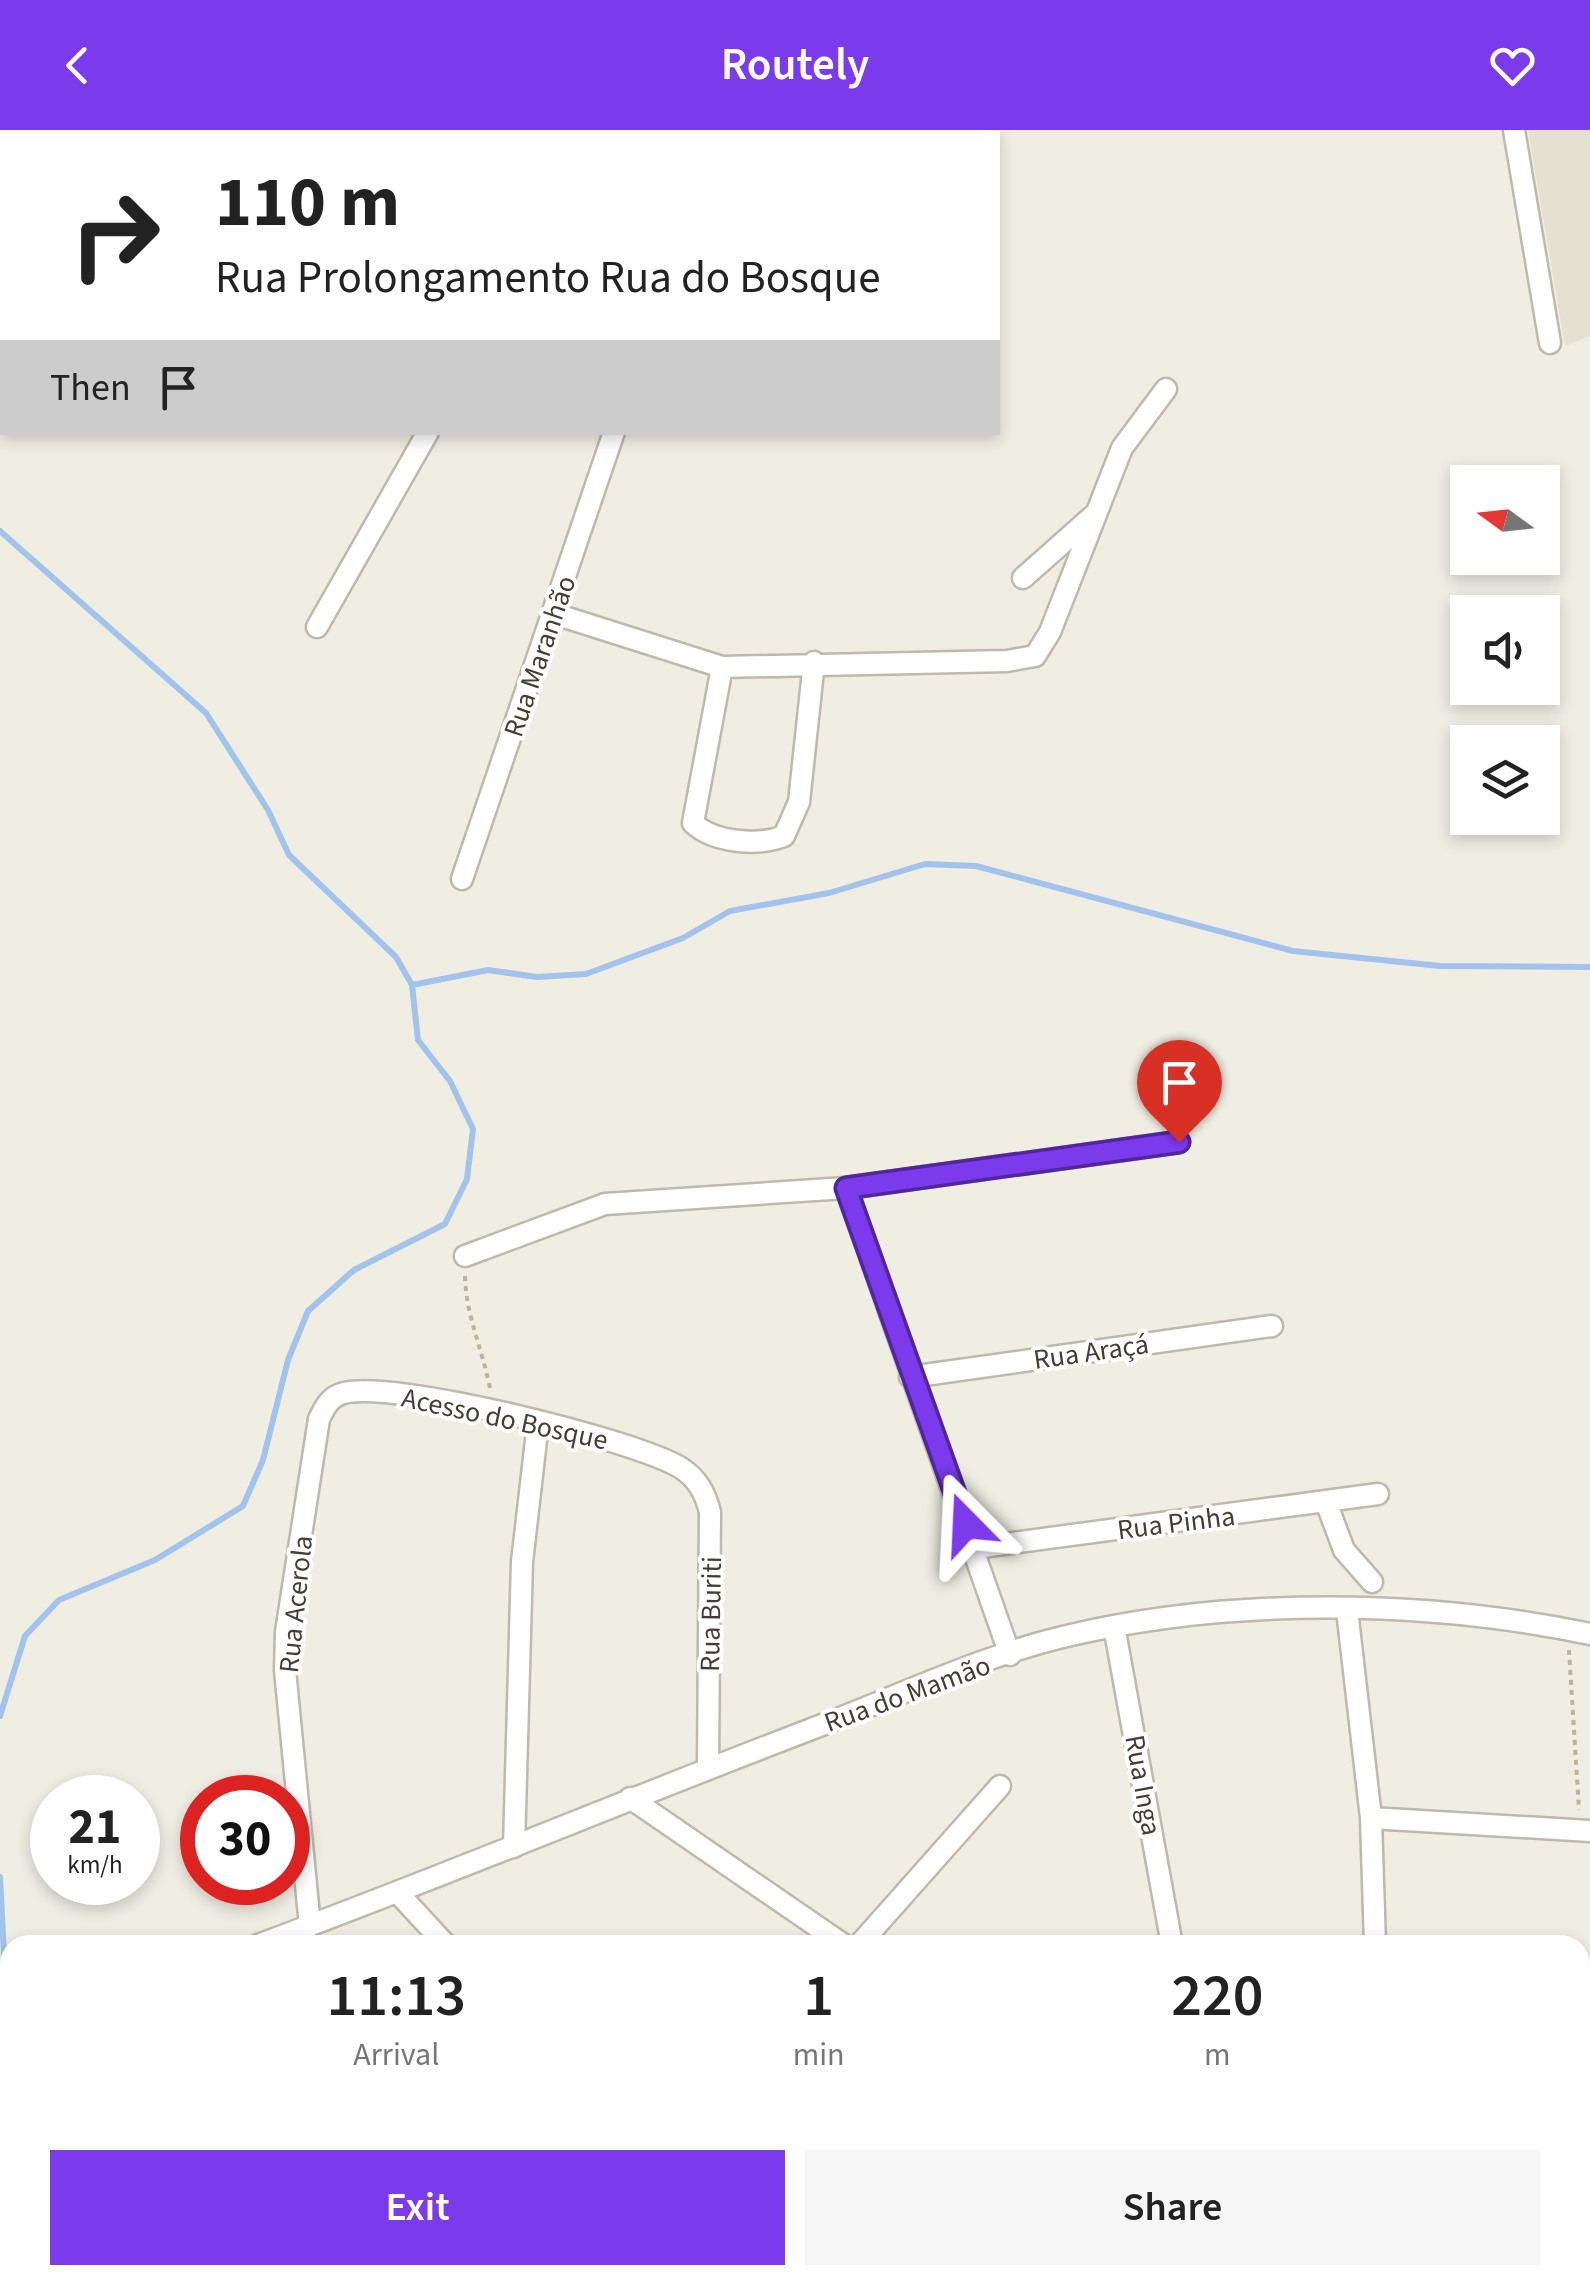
<!DOCTYPE html>
<meta charset="utf-8">
<style>
:root{--surface:#fff;--page:#f6f6f6;--text:#222;--muted:#767676;--accent:#7c3aed}
body{margin:0;font-family:"Source Sans 3",sans-serif;background:var(--page);color:var(--text);height:100vh;display:flex;flex-direction:column;font-size:38px;white-space:nowrap}
*{box-sizing:border-box;margin:0}
p{font-size:32px;color:var(--muted)}
.icon{flex:none;width:55px;height:55px;fill:none;stroke:currentColor;stroke-width:2;stroke-linecap:round;stroke-linejoin:round}
.map{position:relative;flex:1;overflow:hidden}
.details{position:absolute;left:0px;top:1805px;width:1590px;height:350px;display:flex;flex-direction:column;background:var(--surface);border-radius:30px 30px 0 0;box-shadow:0 5px 15px #0003}
.details>*{flex:none}
.guide{position:absolute;left:0px;top:0px;width:1000px;height:305px;box-shadow:0 5px 15px #0003;background:#fff;color:var(--text);overflow:hidden}
.needle{width:65px;rotate:285deg}
.fabs{position:absolute;left:1450px;top:335px;display:grid;gap:20px}
.fabs a{display:grid;place-items:center;width:110px;height:110px;border-radius:0px;background:var(--surface);box-shadow:0 5px 15px #0003;font-size:50px}
.speed{position:absolute;left:30px;top:1645px;display:flex;gap:20px;font-size:50px;font-weight:700;text-align:center}
.speed>*{display:grid;place-content:center;width:130px;height:130px;border-radius:50%;background:var(--surface);box-shadow:0 5px 15px #0003;line-height:1}
.speed small{font-size:25px;font-weight:400}
.speed .limit{border:15px solid #d22;background:#fff;color:#111}
.pin{position:absolute;display:grid;place-items:center;width:85px;height:85px;color:#fff;margin:-102px -42px;border-radius:50% 50% 50% 0;rotate:-45deg;box-shadow:0 0 10px #0007}
.pin .icon{rotate:45deg}
.me{position:absolute;width:110px;margin:-55px;rotate:339deg;stroke-linejoin:round;filter:drop-shadow(0 0 8px #0008)}
.turn{display:flex;align-items:center;gap:35px;height:210px;padding:0 50px;font-size:45px}
.turn .icon{width:130px;height:130px;stroke-width:2.5}
.turn b{display:block;font-size:70px;line-height:85px}
.then{display:flex;align-items:center;height:95px;padding:0 50px;background:#0003;gap:20px;font-size:38px}
.eta{display:flex;justify-content:space-evenly;align-items:center;height:170px;text-align:center}
.eta b{font-size:60px;font-weight:600;line-height:70px}
.cta{display:flex;gap:20px;margin-top:auto;padding:20px 50px}
.cta a{flex:1;height:115px;border-radius:0px;background:var(--accent);color:#fff;font-size:40px;font-weight:600;line-height:115px;text-align:center}
.cta a+a{background:var(--page);color:var(--text)}
header{display:flex;justify-content:space-between;align-items:center;height:130px;padding:0 50px;background:var(--accent);color:#fff;font-size:45px;font-weight:600}
.map>svg:first-child{display:block}
.residential{fill:#e4e1d1}
.lines{fill:none;stroke-linecap:round;stroke-linejoin:round}
.stream{stroke:#a2c3eb;stroke-width:6}
.street-casing{stroke:#beb9a9;stroke-width:25}
.path{stroke:#bcb499;stroke-width:4;stroke-dasharray:5 5;stroke-linecap:butt}
.street{stroke:#fff;stroke-width:20}
.route-casing{stroke:#51269a;stroke-width:25}
.route{stroke:#7c3aed;stroke-width:18}
.labels{text-anchor:middle;stroke-width:8;stroke-linejoin:round;paint-order:stroke}
.street-label{font-size:28px;fill:#423e34;stroke:#fff}
</style>
<header><svg class="icon" aria-label="back" viewBox="0 0 24 24"><path d="M15 5l-7 7 7 7"/></svg>Routely<svg class="icon" aria-label="heart" viewBox="0 0 24 24"><path d="M12 20l-8-8c-3-5 5-10 8-4 3-6 11-1 8 4z"/></svg></header>
<div class="map">
<svg width="1590" height="2155" viewBox="0 0 1590 2155">
<rect width="100%" height="100%" fill="#f0eee3"/>
<path class="residential" d="M1528,0H1590V206L1565,216Z"/>
<g class="lines">
<path class="stream" d="M0,401L206,583L268,680L289,725L396,827L412,855L418,910L450,951L473,999L467,1049L445,1094L354,1140L308,1181L288,1230L263,1330L243,1376L155,1430L59,1470L25,1506L0,1586
M412,855L488,840L537,847L586,844L683,808L730,781L829,763L925,734L976,736L1293,821L1440,836L1590,837
M0,1747L7,1882
M8,1939L10,2016
M12,2145V2155"/>
<defs>
<path id="street" d="M1514,0L1550,213
M514,2L515,0
M713,2L714,0
M1023,448L1095,384
M555,484L722,537L1007,531L1035,526L1050,502L1122,318L1166,259
M317,497L428,302
M722,537L693,693C714,713 759,716 784,706L799,672L814,532
M462,749L614,302
M846,1058L1010,1525
M465,1126L605,1074L846,1058L1179,1012
M910,1247L1272,1196
M1326,1372L1344,1420L1372,1452
M975,1418L1378,1364
M1347,1480L1371,1688L1375,1815
M1114,1496L1172,1815
M630,1668L844,1815
M1371,1688L1590,1701
M514,1717L522,1432L538,1293
M398,1763L446,1815
M310,1796L285,1540L286,1502L319,1289C325,1277 330,1266 344,1263C394,1250 636,1310 681,1338C698,1349 705,1363 710,1382L708,1638
M258,1815C447,1745 633,1667 822,1595C903,1564 987,1524 1071,1505C1235,1467 1427,1470 1590,1504
M859,1815L1000,1656
M0,1922L10,1918
M1580,2126H1590
M335,2145L345,2155
M748,2145L756,2155
M1020,2145L1024,2155
M1231,2145L1233,2155
M1528,2145L1530,2155
M1293,2155L1360,2145"/>
</defs>
<use href="#street" class="street-casing"/>
<path class="path" d="M465,1146C466,1186 482,1218 490,1258
M1569,1520L1579,1680"/>
<use href="#street" class="street"/>
</g>
<g class="lines">
<defs>
<path id="route" d="M966,1394L846,1058L1179,1012"/>
</defs>
<use href="#route" class="route-casing"/>
<use href="#route" class="route"/>
</g>
<g class="labels">
<g class="street-label">
<text transform="translate(539 526) rotate(-71)" y="10">Rua Maranhão</text>
<text transform="translate(1091 1221) rotate(-8)" y="10">Rua Araçá</text>
<text transform="translate(505 1288) rotate(12)" y="10">Acesso do Bosque</text>
<text transform="translate(1176 1392) rotate(-7)" y="10">Rua Pinha</text>
<text transform="translate(295 1474) rotate(-84)" y="10">Rua Acerola</text>
<text transform="translate(710 1484) rotate(-89)" y="10">Rua Buriti</text>
<text transform="translate(907 1563) rotate(-20)" y="10">Rua do Mamão</text>
<text transform="translate(1144 1655) rotate(80)" y="10">Rua Inga</text>
</g>
</g>
</svg>
<div class="fabs">
<a><svg class="needle" viewBox="-14 -14 28 28"><path d="M0-13l5 13h-10z" fill="#e53935"/><path d="M0 13l5-13h-10z" fill="#767676"/></svg></a>
<a><svg class="icon" aria-label="sound" viewBox="0 0 24 24"><path d="M4 9h4l5-4v14l-5-4H4zM17 9q2 3 0 6"/></svg></a>
<a><svg class="icon" aria-label="layers" viewBox="0 0 24 24"><path d="M12 4l9 5-9 5-9-5zM3 14l9 5 9-5"/></svg></a>
</div>
<div class="speed"><div>21<small>km/h</small></div><div class="limit">30</div></div>
<div class="pin" style="left:1179px;top:1012px;background:#d93025"><svg class="icon" aria-label="arrive" viewBox="0 0 24 24"><path d="M6 21V4h12l-3 4 3 4H6"/></svg></div>
<svg class="me" style="left:966px;top:1394px" viewBox="-20 -20 40 40"><path d="M0-17L14 15 0 8-14 15z" fill="#7c3aed" stroke="#fff" stroke-width="4"/></svg>
<div class="guide">
<div class="turn"><svg class="icon" aria-label="right" viewBox="0 0 24 24"><path d="M7 20v-9h11M14 6l5 5-5 5"/></svg><div><b>110 m</b>Rua Prolongamento Rua do Bosque</div></div>
<div class="then">Then<svg class="icon" aria-label="arrive" viewBox="0 0 24 24"><path d="M6 21V4h12l-3 4 3 4H6"/></svg></div>
</div>
<section class="details">
<div class="eta">
<div><b>11:13</b><p>Arrival</p></div>
<div><b>1</b><p>min</p></div>
<div><b>220</b><p>m</p></div>
</div>
<div class="cta"><a>Exit</a><a>Share</a></div>
</section>
</div>
